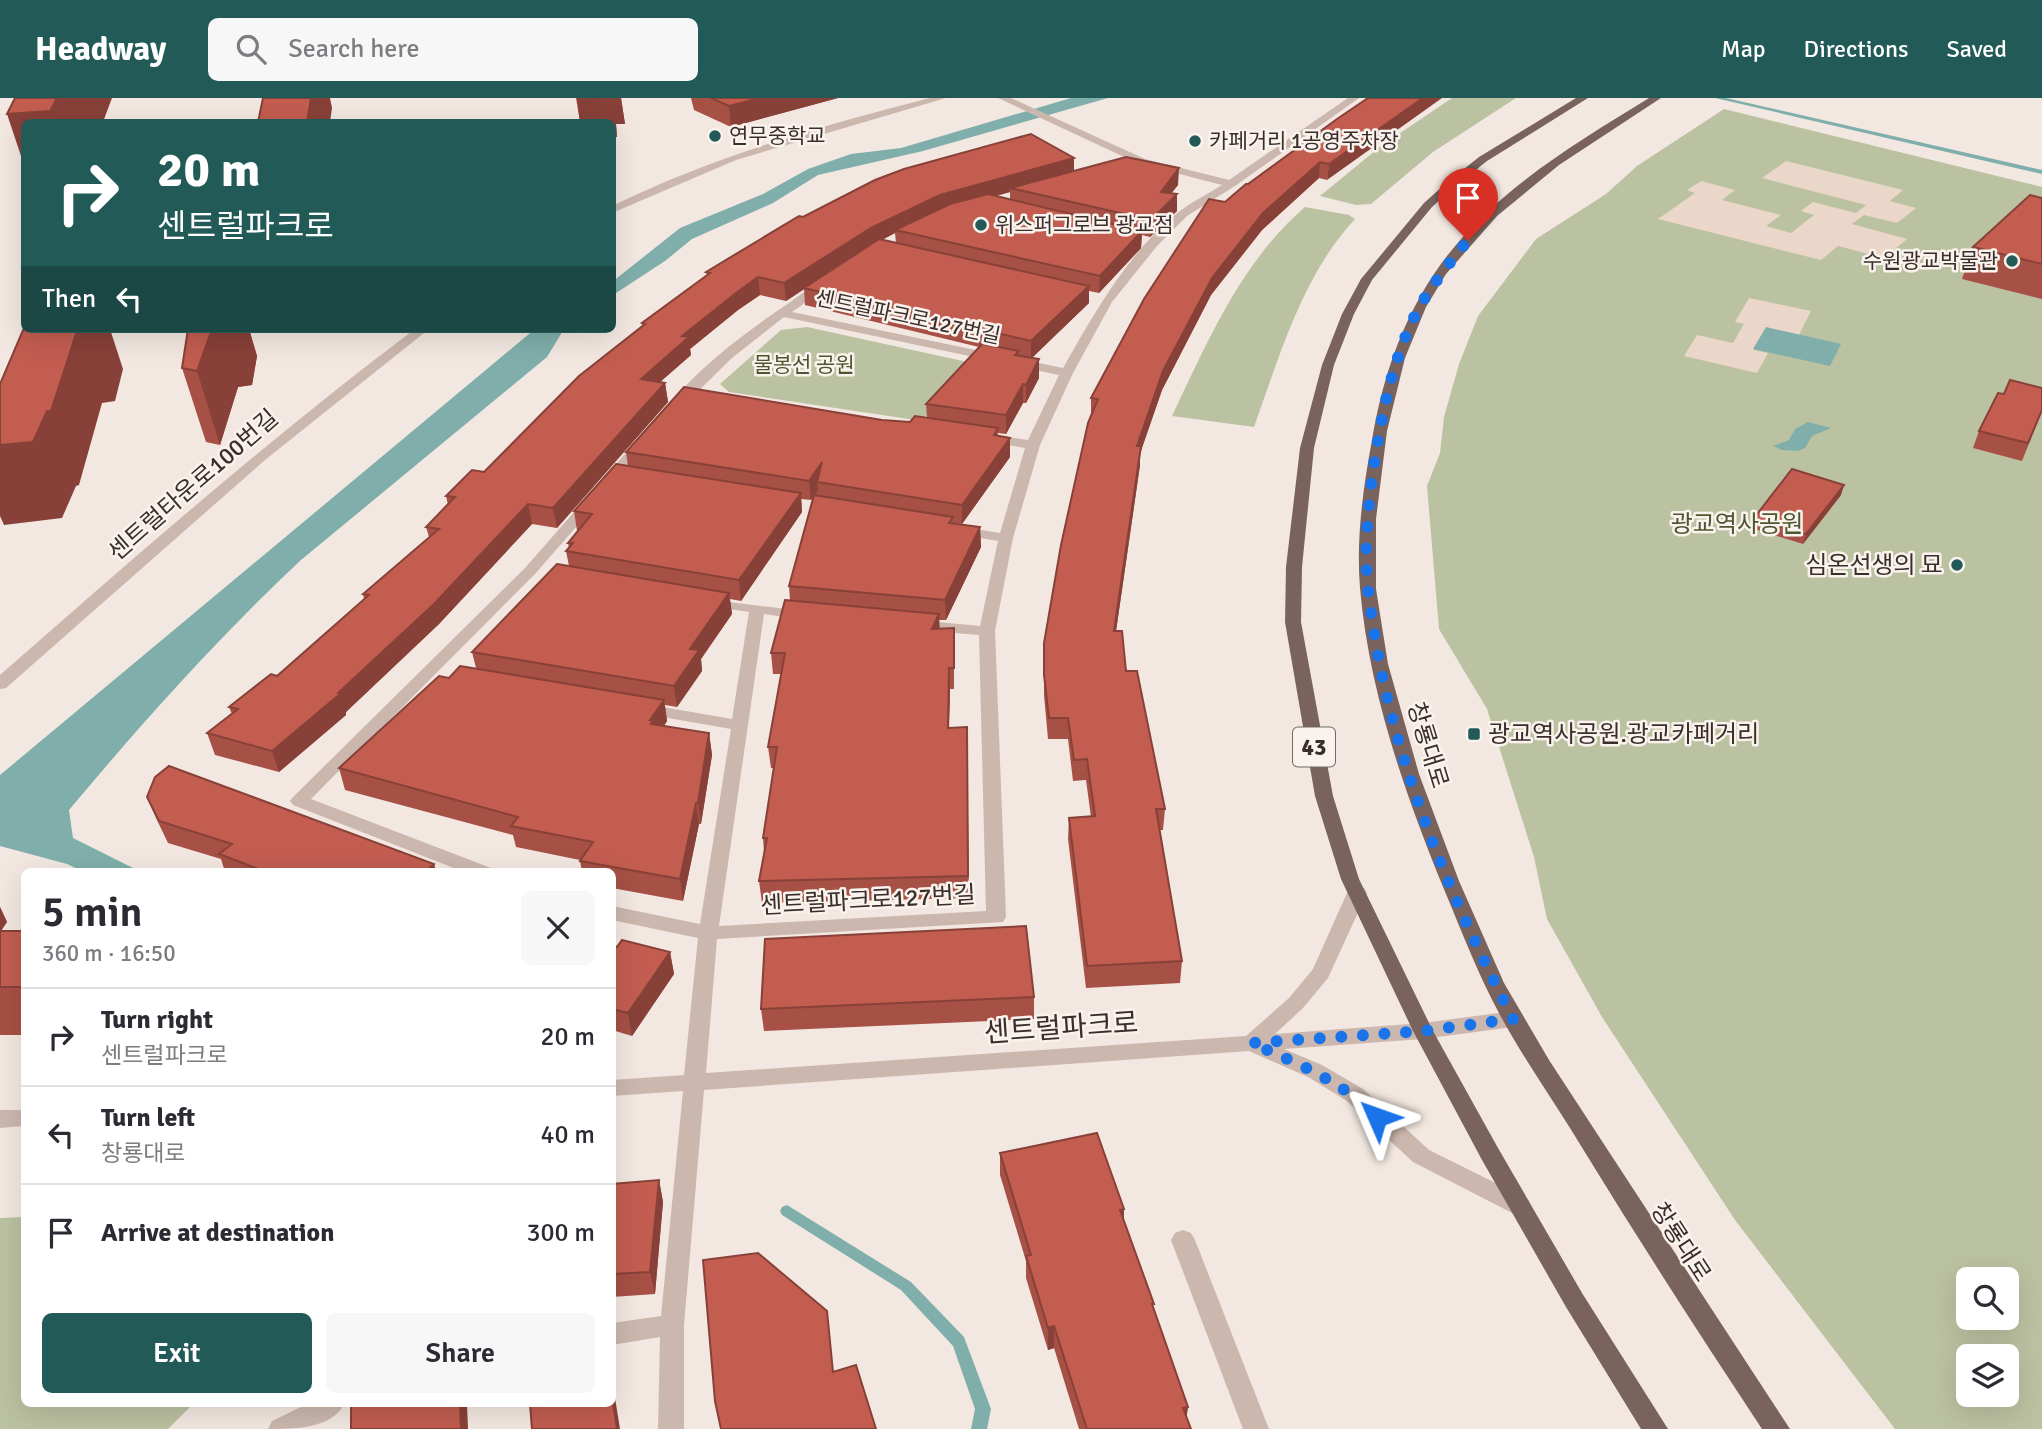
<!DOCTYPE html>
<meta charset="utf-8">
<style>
:root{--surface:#fff;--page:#f7f7f7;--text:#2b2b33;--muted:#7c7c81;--line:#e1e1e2;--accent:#225a57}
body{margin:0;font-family:Signika,"Noto Sans KR",sans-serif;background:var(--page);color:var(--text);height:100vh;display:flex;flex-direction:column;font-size:26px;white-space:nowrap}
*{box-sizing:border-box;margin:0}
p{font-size:23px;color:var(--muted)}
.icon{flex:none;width:38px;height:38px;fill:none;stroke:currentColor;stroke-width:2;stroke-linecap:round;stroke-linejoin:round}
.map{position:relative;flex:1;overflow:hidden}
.details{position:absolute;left:21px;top:770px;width:595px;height:539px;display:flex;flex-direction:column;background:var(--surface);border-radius:10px;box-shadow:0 7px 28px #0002}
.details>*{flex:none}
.hud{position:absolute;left:21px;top:21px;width:595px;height:214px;border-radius:10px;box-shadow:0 7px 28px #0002;background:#225a57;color:#fff;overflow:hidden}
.buttons{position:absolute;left:1956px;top:1169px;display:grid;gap:14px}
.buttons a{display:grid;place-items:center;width:63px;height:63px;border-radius:10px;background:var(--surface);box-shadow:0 7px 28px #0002;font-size:35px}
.pin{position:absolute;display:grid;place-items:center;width:60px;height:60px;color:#fff;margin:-72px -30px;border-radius:50% 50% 50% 0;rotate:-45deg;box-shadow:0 0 7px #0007}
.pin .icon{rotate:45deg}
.me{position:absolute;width:77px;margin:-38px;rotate:313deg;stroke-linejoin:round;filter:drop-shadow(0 0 5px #0008)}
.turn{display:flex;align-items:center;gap:24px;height:147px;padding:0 21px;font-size:32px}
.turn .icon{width:91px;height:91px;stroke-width:2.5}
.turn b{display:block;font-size:49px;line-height:60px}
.then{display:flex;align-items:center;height:66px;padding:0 21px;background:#0003;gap:14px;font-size:26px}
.round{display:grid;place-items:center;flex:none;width:74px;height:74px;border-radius:10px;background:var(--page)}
.summary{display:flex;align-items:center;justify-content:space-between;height:119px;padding:0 21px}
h1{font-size:42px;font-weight:600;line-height:52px}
.action{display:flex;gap:14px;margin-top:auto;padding:14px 21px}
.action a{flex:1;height:80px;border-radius:10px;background:var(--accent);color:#fff;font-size:28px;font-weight:600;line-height:80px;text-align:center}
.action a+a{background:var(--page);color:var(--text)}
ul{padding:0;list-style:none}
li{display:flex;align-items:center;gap:21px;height:98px;padding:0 21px;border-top:2px solid var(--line)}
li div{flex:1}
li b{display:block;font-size:26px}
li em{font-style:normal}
header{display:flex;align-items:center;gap:42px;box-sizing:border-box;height:98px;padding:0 35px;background:var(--accent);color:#fff}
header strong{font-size:33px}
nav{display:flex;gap:38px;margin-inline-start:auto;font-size:24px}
.search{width:490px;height:63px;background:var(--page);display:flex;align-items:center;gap:18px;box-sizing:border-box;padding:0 24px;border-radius:10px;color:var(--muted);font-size:26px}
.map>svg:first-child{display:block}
.green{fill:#bbc2a1;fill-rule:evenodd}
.plaza{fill:#ead7c9}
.water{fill:#80afab}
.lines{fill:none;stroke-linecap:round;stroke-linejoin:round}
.stream{fill:#80afab;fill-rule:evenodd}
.minor{fill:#cbb7ad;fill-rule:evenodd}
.major{fill:#7a635d;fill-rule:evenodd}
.wall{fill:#a75045;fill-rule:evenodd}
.shaded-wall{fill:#884138}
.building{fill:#c25d50;stroke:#884138;stroke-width:2}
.route{stroke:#1a73e8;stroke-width:12;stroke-dasharray:0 21.6}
.poi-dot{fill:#225a57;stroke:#faf3ed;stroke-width:2.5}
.labels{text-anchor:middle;stroke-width:5;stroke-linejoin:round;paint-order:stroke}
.far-poi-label{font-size:21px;fill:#392e2b;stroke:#faf3ed;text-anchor:start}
.far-street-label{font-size:21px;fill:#392e2b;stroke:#faf3ed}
.far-park-label{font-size:21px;fill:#4d572f;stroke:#faf3ed}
.shield{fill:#faf3ed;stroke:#736965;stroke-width:2}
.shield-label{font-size:23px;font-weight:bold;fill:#392e2b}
.street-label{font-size:24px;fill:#392e2b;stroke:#faf3ed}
.park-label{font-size:24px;fill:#4d572f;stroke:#faf3ed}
.poi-label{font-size:24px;fill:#392e2b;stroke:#faf3ed;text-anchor:end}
.near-street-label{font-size:28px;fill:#392e2b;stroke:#faf3ed}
</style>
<header>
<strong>Headway</strong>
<div class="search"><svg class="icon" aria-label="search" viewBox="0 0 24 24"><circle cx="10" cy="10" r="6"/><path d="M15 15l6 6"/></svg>Search here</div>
<nav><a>Map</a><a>Directions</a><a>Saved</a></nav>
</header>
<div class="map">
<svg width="2042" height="1331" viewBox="0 0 2042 1331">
<rect width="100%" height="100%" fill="#f3e8e1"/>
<path class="green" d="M1452,0H1516L1433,54L1371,106L1356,107L1320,98L1381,48Z
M1724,11L2042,89V1331H1895L1735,1122L1602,919L1547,821L1534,759L1487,611L1439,531L1427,388L1440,355L1444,319L1459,266L1478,218L1536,141L1606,96L1637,68ZM1969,1181H2007V1220H1969ZM1969,1258H2007V1297H1969Z
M1305,109L1349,117L1355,121C1302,178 1280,257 1254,329L1172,318C1208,243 1241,164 1305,109Z
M807,229L972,265L922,323L729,294L720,286L781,232Z
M24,1119V1306H193L168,1331H0V1120Z"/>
<path class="plaza" d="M1786,63L1903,92L1890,103L1916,110L1897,125L1864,117L1852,126L1907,141L1884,160L1838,148L1821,162L1658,121L1695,95L1687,92L1701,83L1735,92L1722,102L1781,117L1766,128L1791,135L1814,117L1801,113L1813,104L1856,115L1866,107L1762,80Z
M1749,200L1811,213L1799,237L1766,230L1754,252L1768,255L1757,275L1684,258L1697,237L1733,245L1744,226L1735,224Z"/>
<path class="water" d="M1071,0H1108L923,53L818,77L773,105L692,141L665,163L613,197L612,184L680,130L763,96L808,71L851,56L901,50Z
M1766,229L1841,246L1830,268L1753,251Z
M535,231H564L547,259L301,462C218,540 142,625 69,712L73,740L139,773H82L67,766L0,748V677Z
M1808,324L1831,330L1812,338L1805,350L1798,353L1782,352L1773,348L1789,342L1795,331Z"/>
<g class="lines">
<path class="stream" d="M1715,0H1726L2042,72V76Z
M787,1107L911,1184L964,1239L991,1311L987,1331H971L975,1311L953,1248L901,1192L782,1117L780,1113L782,1109Z"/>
<path class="minor" d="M930,0H946L736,62L612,115V108C714,58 821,28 930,0Z
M998,0H1011L1145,61L1229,82L1348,0H1359L1235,88L1187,118L1157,148L1112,204L1073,275L1040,347L1013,440L995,533L1006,819L1003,824L717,841L706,975L1246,938L1289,900L1313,871L1347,795L1350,790H1364L1367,795L1328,880L1303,910L1275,936L1423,925L1513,913L1520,916L1523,921L1520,926L1513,929L1423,941L1284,951L1322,967L1363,991L1429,1052L1528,1101L1531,1108L1528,1115L1520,1117L1512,1115L1413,1064L1347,1003L1308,979L1249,953L704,992L684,1227V1331H658L660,1239L612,1247V1225L661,1218L683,993L612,998V982L684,977L698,840L612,822V808L700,826L731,631L645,616L637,611L645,606L732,621L749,514L703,507L701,504L703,501L812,514L814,517L806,522L764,516L719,828L986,813L979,537L917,532L909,527L917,522L980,528L998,443L957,436L950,432L957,428L1000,435L1025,350L988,344L981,340L988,336L1028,342L1059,277L784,219L732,260L682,309H672L670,306C701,267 746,234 786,207C798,199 810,188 823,183L829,187L827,189L792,214L1063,270C1093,217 1131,150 1180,113C1193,103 1208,96 1222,87L1137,65Z
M415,231H429L265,362L6,590L0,591V577C136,458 271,339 415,231Z
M642,341L649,345L647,348L535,476L311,701L491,770L493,774H464L293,707L290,703L293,699L525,470L637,342Z
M0,1012H24V1028L0,1030Z
M1183,1132L1191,1135L1195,1142L1269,1331H1243L1171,1142L1175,1135Z
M307,1306H344C332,1331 293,1331 268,1331L272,1323Z"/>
<path class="major" d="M1576,0H1588L1487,63L1452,91L1432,109L1372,182L1354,216L1334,267L1314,350L1302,469L1301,524L1333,698L1359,781L1433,933L1498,1050L1582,1195L1668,1331H1641L1566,1209L1482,1062L1413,933L1341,781L1315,698L1285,524L1286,469L1300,350L1322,267L1342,216L1361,181L1424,105L1444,87L1479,59Z
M1649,0H1661L1559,67L1497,118L1446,176L1426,209L1405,260L1387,333L1376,421V491L1388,566L1419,676L1459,783L1504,885L1549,962L1790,1331H1762C1702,1240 1643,1149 1586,1056C1558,1009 1526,965 1500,917C1479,878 1463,837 1446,796C1406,699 1369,595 1360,490C1356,441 1363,390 1372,342C1382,283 1400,227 1434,176C1486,98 1571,48 1649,0Z"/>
</g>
<path class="wall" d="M576,0H621L625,26H616L617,39L612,24H580Z
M691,0H838L731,29L694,12Z
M1337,21L1327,82L1319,80L1262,132L1211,197L1162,292L1140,356V367L1116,533L1165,711L1163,732H1159L1182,863L1180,885L1086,890L1068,741L1069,720L1091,719L1086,682L1073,683L1068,641H1048L1044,597V545L1091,318V300L1225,104Z
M1074,72L1178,87L1171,95L1177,113L1150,139L1142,137L1141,150L1099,195L1089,193V205L1031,260L1039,280L1026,305H1023L1006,336L998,335V338L1010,340V359L962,426L953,425L980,429L981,449L946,522H939V531L954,530V591H950L949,630L967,629L969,800L762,805L759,783L764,754L763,740L774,670H771L768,649L781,576H773L771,555L790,503L789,488L813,399L811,402L801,401L802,414L741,503L730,501L732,516L701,561L702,573L677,609L665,607L667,623L664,628L709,635L712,657L701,726H699L683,803L612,790V774H582L580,763V762L516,749L513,737L345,692L339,670L449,580L476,570L472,554L569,468L566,453L569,450L568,445L577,433L574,413L628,368L626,354L882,322L910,324L927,320L926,306L979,249L805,207L804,191L786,203L760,197L738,212L690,251L691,257L660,284L665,285L668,304L557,430L532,426L439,526L346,614V617L279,674L215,657L207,635L232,616L229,609L277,578L364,501L363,496L429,439L426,429L448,407L446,398L484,374L642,228V225L707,178L706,174L803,119ZM1010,94V102L995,98ZM895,135L896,145L882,142Z
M2042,100V201L1962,181L1973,149Z
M188,231H249L257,258L252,287L238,289L220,347L206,344L182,270Z
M2042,313L2022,363L1973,350L1979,333Z
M1841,397L1803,446L1751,430L1754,420Z
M147,699L434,766L436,774H225L221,761L168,745L156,720Z
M0,809L7,824L1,833H24V937H0Z
M612,847L617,849L670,854L674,876L632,938L612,932Z
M1034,899V921L764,933L761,911Z
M1000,1055L1124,1111V1123L1188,1309L1186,1319L1191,1331H1079L1054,1250L1048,1252L1026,1180V1163L1000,1077Z
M659,1082L663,1104L655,1196L612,1199V1086Z"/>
<path class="shaded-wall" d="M57,0H112L103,24H24V67L7,16Z
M311,0H330L332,10L330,24H307Z
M577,0H621L625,26H616L617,39H612V24H580Z
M760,0H838L731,29L729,8Z
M1423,0H1442L1327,82L1329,66Z
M1074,60V76L1010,90V94L941,114L895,132V135L872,147L786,203L784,185L871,130L940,97Z
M1320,64L1319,80L1262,132L1211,197L1162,292L1140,355V367L1113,554L1114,533L1137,348L1163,273L1212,180L1263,115Z
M1179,70L1178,87L1160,110L1161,94Z
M1177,96V113L1150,139L1151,122Z
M1142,133L1141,150L1099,195L1100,178Z
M758,179L760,197L738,212L690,251L691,257L643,299L641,281L682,238L736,195Z
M1089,188V205L1031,261V243Z
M90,231H110L123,271L115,303L102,305L79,387L76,388L62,420L4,427L0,418V347L77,233Z
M212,231H249L257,258L252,287L238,289L220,347L197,273Z
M1039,261V280L1026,305V287Z
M665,285L668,304L557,430L553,410Z
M1023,286V305L1006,336V317Z
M1010,340V359L962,426V407Z
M822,364L817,384L818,392L811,402L809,383Z
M1844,387L1841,397L1803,446L1806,436Z
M801,395L802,414L741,503L739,482Z
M528,406L532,426L439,526L346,614V617L279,674L272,653L338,595Z
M980,429L981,449L946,522L945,502Z
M729,495L732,516L701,561L702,573L677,609L674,588L690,551Z
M939,516L940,536L932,531Z
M949,570L950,591L948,651V630Z
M664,602L667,623L656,639L650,622Z
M709,635L712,657L701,726L698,705Z
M696,705L699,726L683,803L680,781Z
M434,766L436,774H425Z
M0,809L7,824L0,834Z
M670,854L674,876L632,938L628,915Z
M659,1082L663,1104L655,1196L650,1174Z
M1124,1111L1123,1133L1120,1112Z
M1054,1228V1250L1048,1252V1230Z
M612,1281L620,1331H617L612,1298Z
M460,1306H467L468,1331H461Z
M1188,1309L1185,1331L1183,1310Z"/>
<path class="building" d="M15,0H57L50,13L7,16Z
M263,0H311L307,24H258Z
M711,0H760L729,8Z
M1368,0H1423L1329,66L1320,64L1263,115L1212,180L1163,273L1137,348H1141L1114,533H1122L1126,573H1137L1165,711H1156L1182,863L1087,868L1069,720L1095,718L1087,661L1074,662L1068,620H1049L1044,577V545L1061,447L1088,325L1098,301L1091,300L1144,201L1209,101L1225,104L1246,86H1248L1337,21Z
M1031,36L1074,60L940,97L871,130L784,185L758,179L736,195L682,238L689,239L641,281L665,285L553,410L528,406L434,506L338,595L340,596L272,653L207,635L238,611L229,609L271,576L277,578L369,497L363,496L439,431L426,429L455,399L446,398L472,372L484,374L579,278L645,226L642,225L710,175L706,174L799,118L803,119L875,82L904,71Z
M1126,59L1179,70L1161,94L1177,96L1151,122L1010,90Z
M988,96L1142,133L1100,178L895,132L950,106Z
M2030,97L2042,100V166L1973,149Z
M879,141L1089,188L1031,243L804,190Z
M24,230V231H90L77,233L51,313H47L33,344L0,347V286Z
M188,231H212L197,273L182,270Z
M982,246L1019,253L1015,257L1039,261L1026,287L1023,286L1006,317L926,306Z
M2010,282L2042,290V312L2028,345L1979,333L1998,295L2004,296Z
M684,289L882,322L910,324L915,318L998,330L994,337L1010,340L962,407L817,384L822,364L809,383L626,354Z
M616,366L801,395L739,482L566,453L573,445H568L592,416L574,413Z
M1792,371L1844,387L1806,436L1754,420Z
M814,397L953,419L949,425L980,429L945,502L789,488Z
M557,466L729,495L690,551L699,552L674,588L472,554Z
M785,502L939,516L932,531L954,530V570H949L948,630L967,629L968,778L759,783L767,740H763L777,649H768L785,555H771Z
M460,568L664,602L650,622H653L651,626L709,635L698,705H696L680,781L580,763L593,744L511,728L518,719L339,670L439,578L449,580Z
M169,668L434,766L425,774H266L219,756L232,746L159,723L147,699L155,679Z
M1026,828L1034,899L761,911L765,841Z
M0,833H24V889H0Z
M622,842L670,854L628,915L612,911V847L617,849Z
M1097,1035L1124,1111L1120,1112L1154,1206H1152L1188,1309L1183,1310L1191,1331H1087L1054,1228L1048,1230L1026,1158L1031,1157L1000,1055Z
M659,1082L650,1174L612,1176V1086Z
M758,1155L827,1213L833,1274L856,1267L876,1331H721L715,1303L703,1162Z
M612,1298L617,1331H532L530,1306H612Z
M351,1306H460L461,1331H351Z"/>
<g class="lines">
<path class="route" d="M1377,1019C1341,983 1297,965 1251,945L1423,933L1513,921C1444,787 1384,640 1368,490C1363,442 1370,390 1378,342C1386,296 1398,247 1421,206C1435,183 1452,162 1468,142"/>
</g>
<g class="poi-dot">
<circle cx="715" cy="38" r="7"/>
<circle cx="1195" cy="43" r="7"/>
<circle cx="981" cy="127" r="7"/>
<circle cx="2012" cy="163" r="7"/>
<circle cx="1957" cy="467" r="7"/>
<rect x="1467" y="629" width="14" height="14" rx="3.5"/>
</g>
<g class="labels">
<g class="far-poi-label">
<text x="729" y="45">연무중학교</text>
<text x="1209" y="50">카페거리 1공영주차장</text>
<text x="995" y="134">위스퍼그로브 광교점</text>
<text x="1998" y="170" text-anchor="end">수원광교박물관</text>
</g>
<g class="far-street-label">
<text transform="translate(908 219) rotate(12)" y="7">센트럴파크로127번길</text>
</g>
<g class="far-park-label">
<text x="804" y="274">물봉선 공원</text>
</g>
<rect class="shield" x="1293" y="629.5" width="42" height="39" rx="5"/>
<g class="shield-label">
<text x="1314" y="657">43</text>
</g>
<g class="street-label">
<text transform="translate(193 387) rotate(-41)" y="8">센트럴타운로100번길</text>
<text transform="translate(1428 647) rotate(73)" y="8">창룡대로</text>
<text transform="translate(868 802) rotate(-3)" y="8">센트럴파크로127번길</text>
<text transform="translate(1681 1144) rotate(57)" y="8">창룡대로</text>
</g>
<g class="park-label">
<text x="1737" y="434">광교역사공원</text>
</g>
<g class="poi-label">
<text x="1943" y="475">심온선생의 묘</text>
<text x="1488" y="644" text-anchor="start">광교역사공원.광교카페거리</text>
</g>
<g class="near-street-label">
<text transform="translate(1061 929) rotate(-4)" y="10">센트럴파크로</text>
</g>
</g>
</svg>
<div class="buttons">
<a><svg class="icon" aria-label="search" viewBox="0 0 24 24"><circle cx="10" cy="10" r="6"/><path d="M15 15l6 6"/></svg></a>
<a><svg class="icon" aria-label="layers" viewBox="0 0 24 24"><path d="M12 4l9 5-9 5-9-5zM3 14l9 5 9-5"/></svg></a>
</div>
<div class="pin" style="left:1468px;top:142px;background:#d93025"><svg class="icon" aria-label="arrive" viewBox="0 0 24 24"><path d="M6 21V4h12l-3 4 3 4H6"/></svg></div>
<svg class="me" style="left:1377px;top:1019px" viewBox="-20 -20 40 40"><path d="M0-17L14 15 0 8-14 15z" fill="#1a73e8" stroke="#fff" stroke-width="4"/></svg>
<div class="hud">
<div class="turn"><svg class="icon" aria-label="right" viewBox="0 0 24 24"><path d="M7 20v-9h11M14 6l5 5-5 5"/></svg><div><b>20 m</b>센트럴파크로</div></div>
<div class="then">Then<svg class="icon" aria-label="left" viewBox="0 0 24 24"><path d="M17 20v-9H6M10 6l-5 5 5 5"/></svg></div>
</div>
<section class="details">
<div class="summary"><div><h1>5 min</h1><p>360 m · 16:50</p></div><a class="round"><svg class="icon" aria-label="close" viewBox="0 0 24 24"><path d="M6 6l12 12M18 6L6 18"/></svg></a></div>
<ul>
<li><svg class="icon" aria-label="right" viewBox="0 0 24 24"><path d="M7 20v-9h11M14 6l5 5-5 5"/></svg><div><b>Turn right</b><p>센트럴파크로</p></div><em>20 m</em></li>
<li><svg class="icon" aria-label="left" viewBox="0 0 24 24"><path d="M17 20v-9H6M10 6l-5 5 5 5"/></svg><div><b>Turn left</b><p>창룡대로</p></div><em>40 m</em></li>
<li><svg class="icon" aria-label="arrive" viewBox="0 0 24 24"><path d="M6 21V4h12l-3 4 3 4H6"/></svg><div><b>Arrive at destination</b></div><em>300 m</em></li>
</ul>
<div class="action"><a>Exit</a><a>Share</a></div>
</section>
</div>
